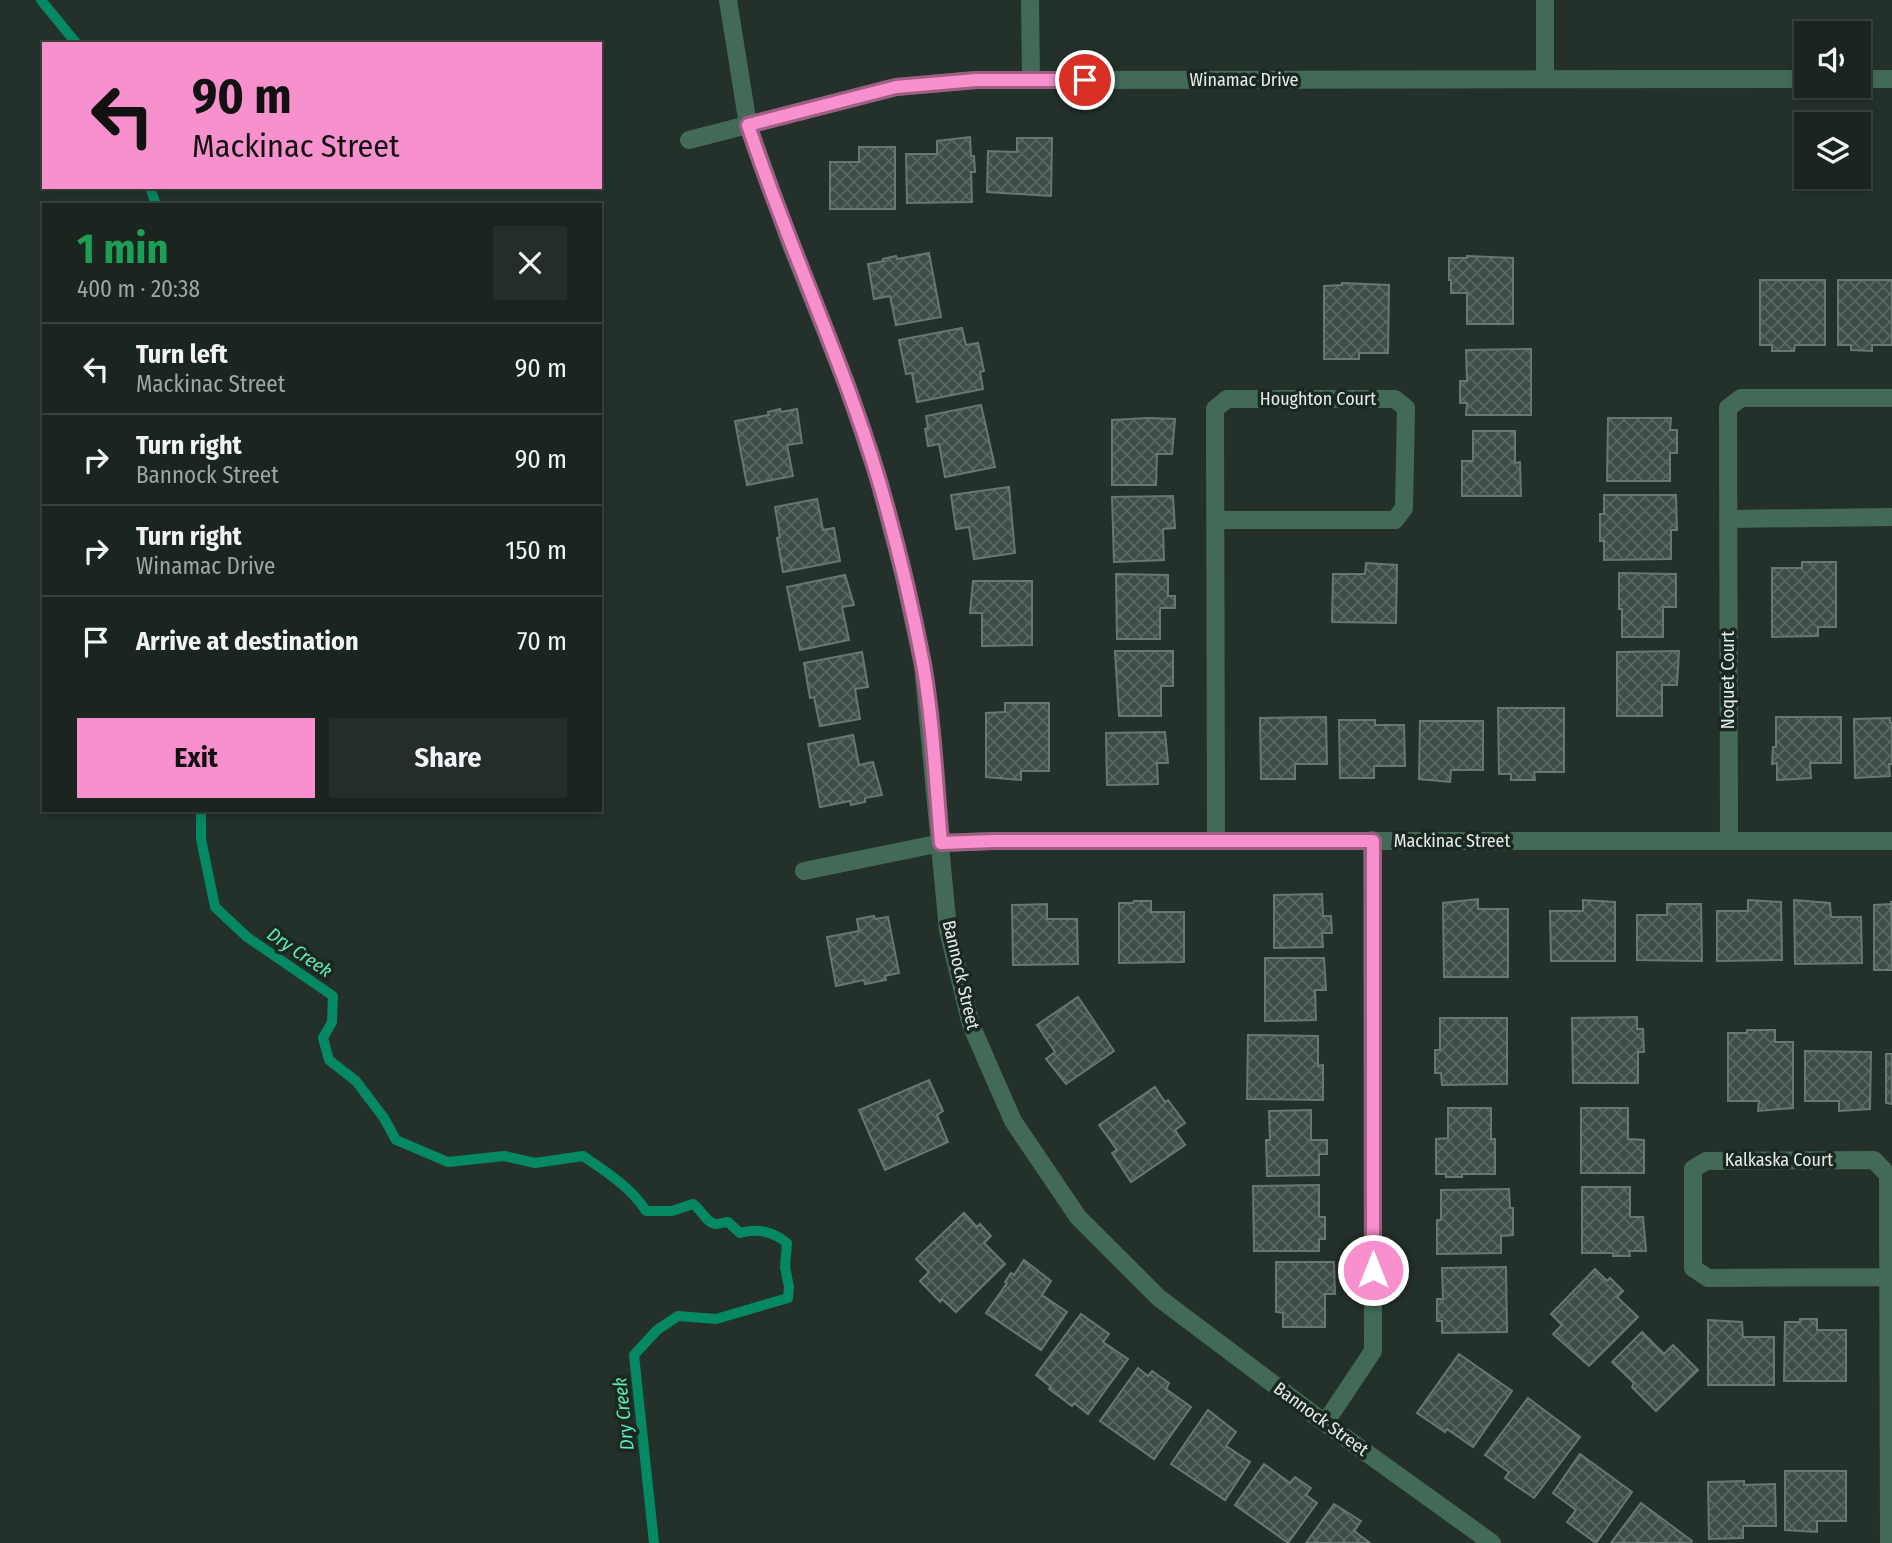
<!DOCTYPE html>
<meta charset="utf-8">
<style>
:root{--surface:#1b2520;--page:#242d29;--text:#f1f3f6;--muted:#a0a5a5;--line:#39423e;--accent:#f790cd}
body{margin:0;font-family:"Fira Sans Condensed",sans-serif;background:var(--page);color:var(--text);height:100vh;display:flex;flex-direction:column;font-size:26px;white-space:nowrap}
*{box-sizing:border-box;margin:0}
p{font-size:23px;color:var(--muted)}
.icon{flex:none;width:38px;height:38px;fill:none;stroke:currentColor;stroke-width:2;stroke-linecap:round;stroke-linejoin:round}
.map{position:relative;flex:1;overflow:hidden}
.sheet{position:absolute;left:42px;top:203px;width:560px;height:609px;display:flex;flex-direction:column;background:var(--surface);border-radius:0px;box-shadow:0 4px 10px #0003,0 0 0 2px var(--line)}
.sheet>*{flex:none}
.hud{position:absolute;left:42px;top:42px;width:560px;height:147px;border-radius:0px;box-shadow:0 4px 10px #0003,0 0 0 2px var(--line);background:#f790cd;color:#111;overflow:hidden}
.tools{position:absolute;left:1794px;top:21px;display:grid;gap:14px}
.tools a{display:grid;place-items:center;width:77px;height:77px;border-radius:0px;background:var(--surface);box-shadow:0 4px 10px #0003,0 0 0 2px var(--line);font-size:35px}
.pin{position:absolute;display:grid;place-items:center;width:60px;height:60px;color:#fff;margin:-30px;border:4px solid #fff;border-radius:50%;box-shadow:0 2px 7px #0007}
.me{position:absolute;width:77px;margin:-38px;rotate:0deg;stroke-linejoin:round;filter:drop-shadow(0 0 5px #0008)}
.turn{display:flex;align-items:center;gap:24px;height:147px;padding:0 35px;font-size:32px}
.turn .icon{width:91px;height:91px;stroke-width:2.5}
.turn b{display:block;font-size:49px;line-height:60px}
.round{display:grid;place-items:center;flex:none;width:74px;height:74px;border-radius:0px;background:var(--page)}
.head{display:flex;align-items:center;justify-content:space-between;height:119px;padding:0 35px}
h1{font-size:42px;font-weight:700;line-height:52px;color:#1e9e55}
.action{display:flex;gap:14px;margin-top:auto;padding:14px 35px}
.action a{flex:1;height:80px;border-radius:0px;background:var(--accent);color:#111;font-size:28px;font-weight:700;line-height:80px;text-align:center}
.action a+a{background:var(--page);color:var(--text)}
ul{padding:0;list-style:none}
li{display:flex;align-items:center;gap:21px;height:91px;padding:0 35px;border-top:2px solid var(--line)}
li div{flex:1}
li b{display:block;font-size:26px}
li em{font-style:normal}
.map>svg:first-child{display:block}
.lines{fill:none;stroke-linecap:round;stroke-linejoin:round}
.stream{stroke:#058962;stroke-width:10}
.building{fill:url(#building-cross-hatch);stroke:#697770;stroke-width:2}
.minor{stroke:#436a59;stroke-width:18}
.route-casing{stroke:#a15e85;stroke-width:18}
.route{stroke:#f790cd;stroke-width:12}
.labels{text-anchor:middle;stroke-width:7;stroke-linejoin:round;paint-order:stroke}
.street-label{font-size:18px;fill:#e5ede9;stroke:#1b2721}
.water-label{font-size:19px;font-style:italic;fill:#5cecb5;stroke:#1b2721}
</style>
<div class="map">
<svg width="1892" height="1543" viewBox="0 0 1892 1543">
<defs>
<pattern id="building-cross-hatch" width="8" height="8" patternUnits="userSpaceOnUse" patternTransform="scale(1.75)"><rect width="8" height="8" fill="#3f4d46"/><path d="M0 0l8 8M0 8l8-8" fill="none" stroke="#5b6761"/></pattern>
</defs>
<rect width="100%" height="100%" fill="#24312b"/>
<g class="lines">
<path class="stream" d="M41,0L77,44
M150,187L156,205
M201,810V839L215,907L247,937L333,996L332,1022L323,1038L329,1060L356,1081L384,1118L396,1140L448,1162L504,1156L535,1163L583,1156C605,1171 632,1188 646,1211H672L693,1204C701,1209 706,1223 716,1224C720,1224 724,1222 728,1222L740,1233C758,1228 774,1232 787,1243L785,1267L789,1287L788,1298L716,1319L678,1316L657,1330L634,1355L654,1543"/>
</g>
<path class="building" d="M970,137L971,156H974L975,172H971L972,202L907,203L906,154H937V141Z
M1017,138H1052L1051,196L987,192L988,151L1017,152Z
M859,147H895V209H830V162H859Z
M929,253L941,317L896,325L890,296L874,299L868,264L884,261L883,259L896,256L897,259Z
M1467,256L1513,258V324H1467V293H1451V280H1449V258H1467Z
M1760,280H1825V345H1795L1794,351H1772V345H1760Z
M1838,280H1892V345H1872V351L1851,350V345H1838Z
M1342,283L1389,285L1388,353H1359V359H1324V286L1342,285Z
M962,328L966,345L978,343L984,371L980,372L983,389L917,402L912,373L906,374L899,340Z
M1531,349V415H1466L1467,403H1460V381H1467L1466,350Z
M981,405L995,467L945,477L939,444L928,446L925,429L928,428L926,416Z
M780,409L781,412L797,409L802,443L787,445L793,476L747,485L735,421L769,415L768,412Z
M1148,418L1175,419L1172,454H1157L1156,485H1112V420Z
M1608,418H1671L1670,430H1677V453H1670V481H1607Z
M1473,431H1515V463L1520,462L1521,496H1462V461H1473Z
M1009,487L1015,553L974,559L969,527L956,529L951,495Z
M1604,495H1676L1677,530H1671V559L1604,560V541H1600V514H1604Z
M1173,496L1175,528L1163,529L1164,560L1114,562L1112,497Z
M817,499L823,530L834,528L840,561L783,572L777,538L780,537L775,507Z
M1802,562H1836V627H1818V636L1772,637V568H1802Z
M1366,563L1397,565L1396,623L1332,622L1333,574H1365Z
M1619,573L1676,574V607H1663V637H1622V609H1619Z
M1116,574L1168,575V596H1175V608H1160V639H1117Z
M845,575L854,605L842,607L849,640L800,650L787,587Z
M973,581H1032V645L982,646V613H970Z
M1115,651H1173V686H1161V716H1119Z
M1679,651L1677,685H1662V716H1617V652Z
M862,652L868,687L855,689L860,719L820,726L814,697L810,698L804,663Z
M1005,703H1049V771H1021V780L986,777V713L1005,712Z
M1498,708H1564V772H1534L1535,780H1511V774H1499Z
M1326,717L1327,764H1295V779H1261L1260,718Z
M1776,717H1841V763H1810L1811,778L1777,780V763L1772,764L1773,747H1776Z
M1890,718V723H1892V764H1889L1890,776L1855,778L1854,719Z
M1339,720H1375V725H1404L1405,766H1374V778H1340Z
M1420,721H1483V770H1451L1450,782L1419,779Z
M1165,732L1168,763H1157L1158,784L1107,785L1106,733Z
M853,735L859,765L873,762L882,795L865,798V802L851,805L850,801L820,807L808,744Z
M1322,894L1323,916H1331L1332,933H1322L1323,947L1274,948V895Z
M1478,899V909H1508V977H1444L1443,903Z
M1583,900L1615,902V961H1551L1550,911H1583Z
M1748,900L1781,902L1782,960L1717,961V911H1748Z
M1794,900L1830,903L1831,917H1861L1862,963L1795,964Z
M1134,901H1151V912H1184V962L1119,963V903H1133Z
M1891,901L1892,970H1874V905L1891,904Z
M1047,904V919H1077L1078,964L1013,965L1012,905Z
M1667,904H1701L1702,961L1637,960V915H1667Z
M874,916L875,919L888,917L899,973L885,976L886,980L865,984L864,980L836,986L827,937L859,931L857,919Z
M1265,958H1324L1326,990H1315L1316,1020L1265,1021Z
M1078,997L1114,1051L1066,1084L1046,1059L1055,1052L1037,1025Z
M1637,1017V1029H1643L1644,1052H1638V1083H1573L1572,1018Z
M1440,1018H1507V1084L1442,1085L1441,1073H1435V1050H1440Z
M1747,1030H1775V1042H1793V1108L1758,1111L1759,1101H1728V1033H1747Z
M1248,1035L1318,1036V1066L1323,1065V1100L1247,1099Z
M1805,1051L1871,1052L1870,1109L1839,1111V1101H1805Z
M1886,1054H1892V1104L1886,1103Z
M929,1080L943,1111L937,1115L948,1142L885,1170L859,1110Z
M1155,1087L1165,1102L1168,1100L1185,1123L1175,1130L1185,1145L1131,1182L1112,1153L1117,1150L1099,1125Z
M1448,1108H1491V1139H1495V1174H1462V1177H1446V1174H1436V1139L1448,1138Z
M1581,1108H1628V1139L1644,1140V1173H1581Z
M1311,1110V1140H1327V1154H1319V1175L1267,1176L1266,1140H1270L1269,1111Z
M1319,1185V1217H1325V1239H1319V1251H1254L1253,1186Z
M1582,1187H1630V1217H1643L1646,1251H1629L1630,1256H1613V1253H1582Z
M1509,1189L1510,1208H1513V1235L1501,1236V1253L1437,1254V1220H1441V1190Z
M964,1213L977,1227L980,1224L991,1236L984,1243L1005,1264L956,1312L942,1299L940,1302L920,1281L929,1272L916,1259Z
M1024,1260L1051,1281L1042,1295L1067,1312L1041,1350L986,1313L1007,1283L1005,1282L1011,1273L1014,1275Z
M1276,1262H1334L1335,1294H1325V1327H1283V1313L1276,1312Z
M1506,1267L1507,1332L1442,1333V1321H1437V1299H1443L1442,1268Z
M1595,1269L1607,1281L1610,1278L1623,1291L1617,1297L1638,1317L1589,1366L1553,1334L1562,1325L1551,1314Z
M1081,1314L1109,1334L1103,1342L1128,1359L1088,1414L1074,1403L1072,1406L1049,1389L1051,1387L1036,1375Z
M1800,1319H1817V1330H1846V1381H1784L1785,1322H1800Z
M1708,1320L1742,1322L1743,1337H1774V1385H1708Z
M1642,1332L1664,1354L1673,1345L1698,1370L1656,1411L1632,1387L1634,1383L1612,1362Z
M1459,1354L1512,1391L1473,1447L1447,1429L1445,1432L1417,1413Z
M1138,1368L1148,1376L1152,1371L1169,1383L1166,1389L1191,1407L1154,1459L1100,1421Z
M1528,1398L1580,1437L1534,1498L1505,1478L1509,1472L1485,1455Z
M1208,1410L1236,1432L1226,1446L1250,1462L1225,1500L1171,1464Z
M1580,1454L1632,1492L1596,1543L1567,1522L1576,1510L1553,1493Z
M1264,1464L1290,1483L1295,1477L1311,1488L1306,1495L1317,1503L1288,1543L1235,1505Z
M1785,1471H1846V1521H1817V1532L1785,1530Z
M1744,1481V1485L1775,1484L1776,1526H1743V1538L1709,1539L1708,1482Z
M1641,1503L1692,1541L1691,1543H1611Z
M1334,1504L1361,1521L1354,1531L1370,1543H1306Z"/>
<g class="lines">
<path class="minor" d="M728,0L748,125L791,245L847,385L878,477L903,572L923,666L948,930L971,1025L1013,1121L1078,1217L1159,1298L1325,1423L1492,1543
M1030,0L1031,80
M1545,0V79
M1858,79H1892
M689,140L896,87L976,80L1806,79
M1728,519L1892,517
M1215,520H1395L1404,508L1406,408L1395,399H1227L1215,409L1216,841
M1729,841L1728,408L1741,398H1892
M804,871L941,843L993,841H1892
M1888,1277L1708,1278L1693,1268V1169L1706,1161L1874,1160L1888,1175L1889,1543
M1325,1423L1373,1351L1372,840"/>
</g>
<g class="lines">
<defs>
<path id="route" d="M1085,80H976L896,87L748,125C787,244 842,358 878,478C896,539 911,601 923,664C933,721 936,785 941,843L993,841H1373V1270"/>
</defs>
<use href="#route" class="route-casing"/>
<use href="#route" class="route"/>
</g>
<g class="labels">
<g class="street-label">
<text x="1244" y="86">Winamac Drive</text>
<text x="1318" y="405">Houghton Court</text>
<text transform="translate(1728 680) rotate(-90)" y="6">Noquet Court</text>
<text x="1452" y="847">Mackinac Street</text>
<text transform="translate(961 975) rotate(77)" y="6">Bannock Street</text>
<text x="1779" y="1166">Kalkaska Court</text>
<text transform="translate(1321 1419) rotate(36)" y="6">Bannock Street</text>
</g>
<g class="water-label">
<text transform="translate(300 952) rotate(34)" y="7">Dry Creek</text>
<text transform="translate(623 1414) rotate(-96)" y="7">Dry Creek</text>
</g>
</g>
</svg>
<div class="tools">
<a><svg class="icon" aria-label="sound" viewBox="0 0 24 24"><path d="M4 9h4l5-4v14l-5-4H4zM17 9q2 3 0 6"/></svg></a>
<a><svg class="icon" aria-label="layers" viewBox="0 0 24 24"><path d="M12 4l9 5-9 5-9-5zM3 14l9 5 9-5"/></svg></a>
</div>
<div class="pin" style="left:1085px;top:80px;background:#d93025"><svg class="icon" aria-label="arrive" viewBox="0 0 24 24"><path d="M6 21V4h12l-3 4 3 4H6"/></svg></div>
<svg class="me" style="left:1373px;top:1270px" viewBox="-20 -20 40 40"><circle r="17" fill="#f790cd" stroke="#fff" stroke-width="3"/><path d="M0-11L8 9 0 5-8 9z" fill="#fff"/></svg>
<div class="hud">
<div class="turn"><svg class="icon" aria-label="left" viewBox="0 0 24 24"><path d="M17 20v-9H6M10 6l-5 5 5 5"/></svg><div><b>90 m</b>Mackinac Street</div></div>
</div>
<section class="sheet">
<div class="head"><div><h1>1 min</h1><p>400 m · 20:38</p></div><a class="round"><svg class="icon" aria-label="close" viewBox="0 0 24 24"><path d="M6 6l12 12M18 6L6 18"/></svg></a></div>
<ul>
<li><svg class="icon" aria-label="left" viewBox="0 0 24 24"><path d="M17 20v-9H6M10 6l-5 5 5 5"/></svg><div><b>Turn left</b><p>Mackinac Street</p></div><em>90 m</em></li>
<li><svg class="icon" aria-label="right" viewBox="0 0 24 24"><path d="M7 20v-9h11M14 6l5 5-5 5"/></svg><div><b>Turn right</b><p>Bannock Street</p></div><em>90 m</em></li>
<li><svg class="icon" aria-label="right" viewBox="0 0 24 24"><path d="M7 20v-9h11M14 6l5 5-5 5"/></svg><div><b>Turn right</b><p>Winamac Drive</p></div><em>150 m</em></li>
<li><svg class="icon" aria-label="arrive" viewBox="0 0 24 24"><path d="M6 21V4h12l-3 4 3 4H6"/></svg><div><b>Arrive at destination</b></div><em>70 m</em></li>
</ul>
<div class="action"><a>Exit</a><a>Share</a></div>
</section>
</div>
